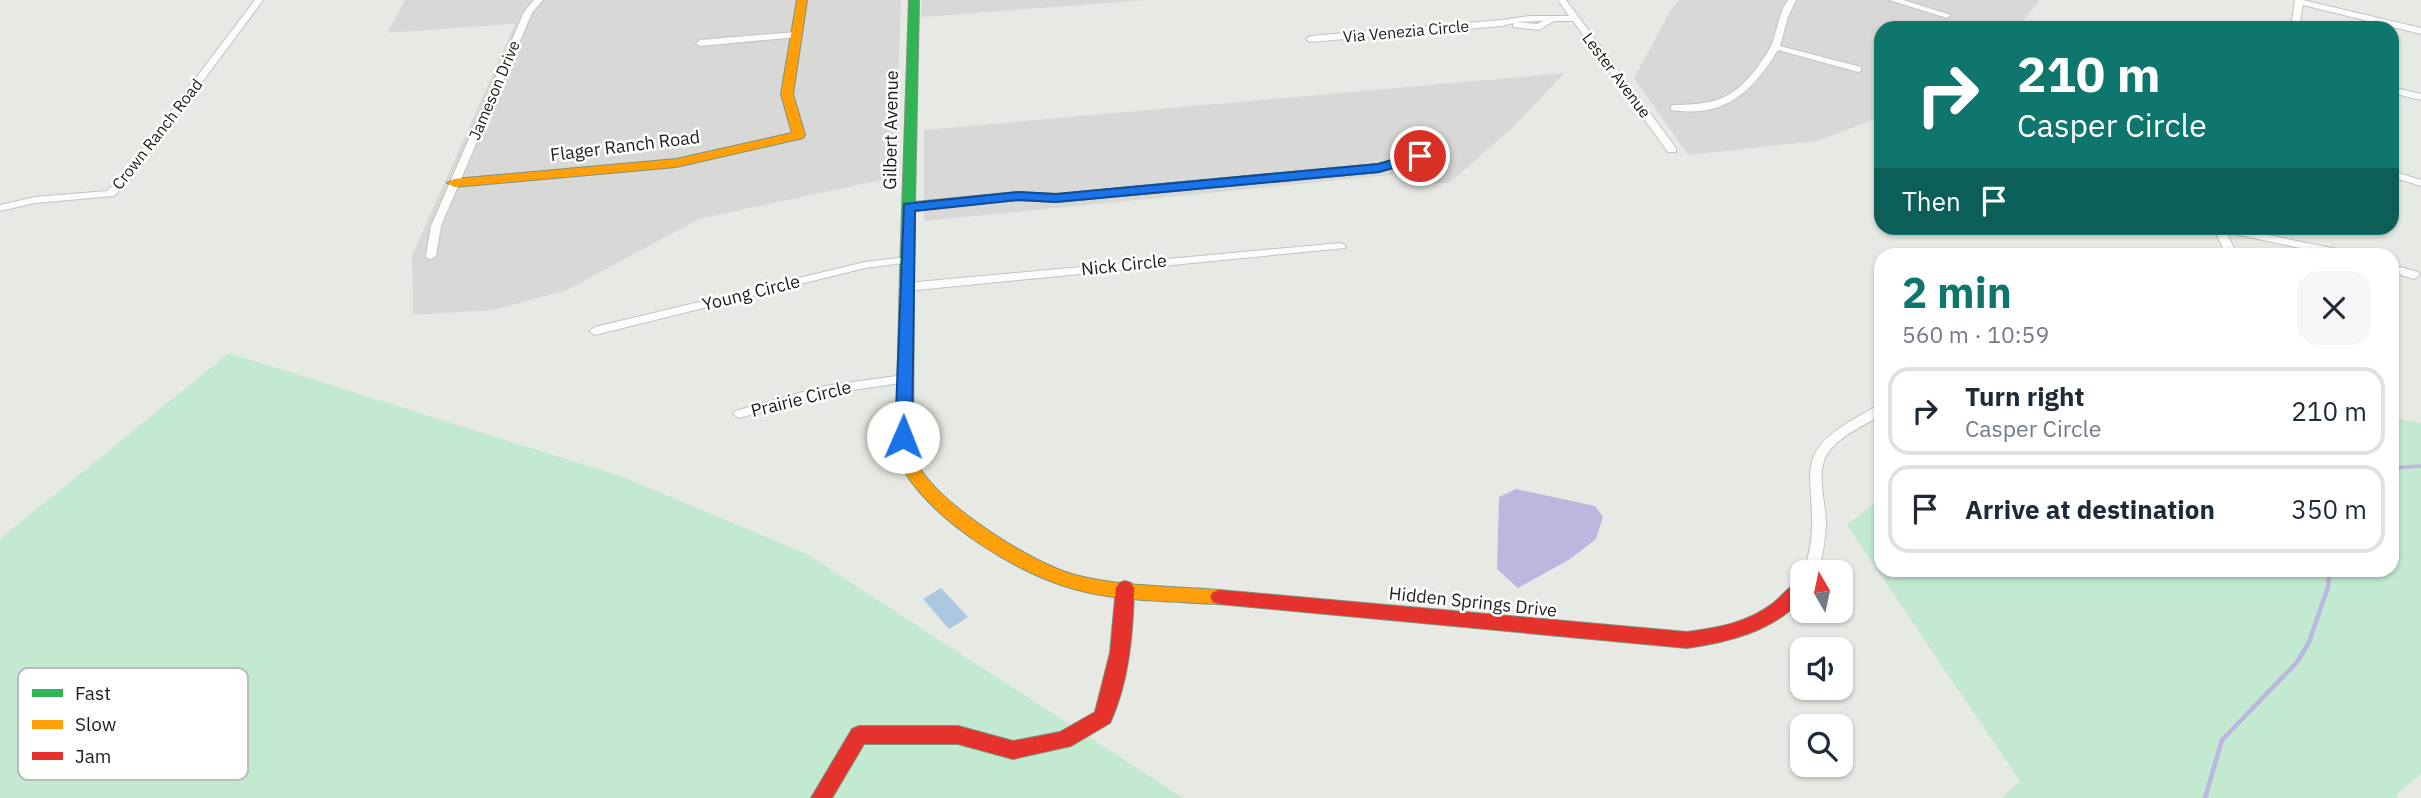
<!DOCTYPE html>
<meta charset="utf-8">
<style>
:root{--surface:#fff;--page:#f6f6f7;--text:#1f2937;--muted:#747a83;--line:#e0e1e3;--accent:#0f766e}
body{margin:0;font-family:"IBM Plex Sans",sans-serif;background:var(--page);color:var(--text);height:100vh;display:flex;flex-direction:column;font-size:26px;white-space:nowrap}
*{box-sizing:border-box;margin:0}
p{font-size:23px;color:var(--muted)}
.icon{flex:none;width:38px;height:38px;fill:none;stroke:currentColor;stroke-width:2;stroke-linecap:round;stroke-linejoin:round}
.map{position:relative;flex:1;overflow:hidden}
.drawer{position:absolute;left:1874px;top:248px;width:525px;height:329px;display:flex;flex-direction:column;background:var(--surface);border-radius:21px;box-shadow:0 2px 5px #0004}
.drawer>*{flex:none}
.banner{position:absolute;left:1874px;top:21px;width:525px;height:214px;border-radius:21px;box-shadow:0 2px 5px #0004;background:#0f766e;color:#fff;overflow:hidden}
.needle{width:46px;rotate:351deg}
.controls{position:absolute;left:1790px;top:560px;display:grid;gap:14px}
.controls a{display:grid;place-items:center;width:63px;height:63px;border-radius:14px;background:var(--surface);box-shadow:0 2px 5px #0004;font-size:35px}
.pin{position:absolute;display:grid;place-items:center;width:60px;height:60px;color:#fff;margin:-30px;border:4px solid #fff;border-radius:50%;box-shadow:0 2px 7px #0007}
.me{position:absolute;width:77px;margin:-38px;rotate:1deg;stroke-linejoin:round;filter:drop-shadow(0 0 5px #0008)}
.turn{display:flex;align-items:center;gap:24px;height:147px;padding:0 28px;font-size:32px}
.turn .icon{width:91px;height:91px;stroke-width:2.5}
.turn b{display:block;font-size:49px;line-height:60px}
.then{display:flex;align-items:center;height:66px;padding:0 28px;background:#0003;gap:14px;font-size:26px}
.round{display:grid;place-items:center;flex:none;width:74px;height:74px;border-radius:21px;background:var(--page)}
.summary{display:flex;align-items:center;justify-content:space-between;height:119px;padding:0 28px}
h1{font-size:42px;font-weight:700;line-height:52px;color:var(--accent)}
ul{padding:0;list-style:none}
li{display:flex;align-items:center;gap:21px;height:88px;margin:0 14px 10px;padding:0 14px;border:4px solid var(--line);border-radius:21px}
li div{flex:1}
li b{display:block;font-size:26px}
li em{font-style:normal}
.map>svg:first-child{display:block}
.residential{fill:#d8d9d6}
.grass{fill:#c3e9d1}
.pitch{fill:#adc7e0}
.water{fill:#bcb7de}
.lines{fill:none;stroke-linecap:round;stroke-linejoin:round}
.stream-far1{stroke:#bcb7de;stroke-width:3.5}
.stream{stroke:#bcb7de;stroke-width:4.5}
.street-casing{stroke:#c2c3c0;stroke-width:2}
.fast-casing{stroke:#7e947d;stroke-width:2}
.slow-casing{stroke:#7e947d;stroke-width:2}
.jam-casing{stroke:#7e947d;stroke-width:2}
.street{fill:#fbfcfb;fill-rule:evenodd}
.fast{fill:#30b455;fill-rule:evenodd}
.slow{fill:#ff9f0a;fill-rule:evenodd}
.jam{fill:#e5322d;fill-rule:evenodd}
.route{fill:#1a73e8;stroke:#114b97;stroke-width:2}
.labels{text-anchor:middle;stroke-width:5;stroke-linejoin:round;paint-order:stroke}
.far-street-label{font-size:16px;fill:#1c1c1c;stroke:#fff}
.street-label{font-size:18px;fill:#1c1c1c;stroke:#fff}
.key{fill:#fff;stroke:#bbb;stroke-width:2}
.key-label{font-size:19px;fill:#1c1c1c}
</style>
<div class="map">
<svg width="2421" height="798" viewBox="0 0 2421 798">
<rect width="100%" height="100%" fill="#e7eae4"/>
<path class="residential" d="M405,0H901L895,177L699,219L567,290L493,310L413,315L412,255L515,24L387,33Z
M922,0H1147L921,17Z
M1680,0H2040L2017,28H1881V117L1817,141L1688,155L1634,78L1672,8Z
M1565,73L1510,130L1449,183L1407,184L1402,174L924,221V130Z"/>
<path class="grass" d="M229,353L623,477L805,553L1183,798H0V539Z
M2392,418L2421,423V774L2397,794L2398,798H2002L2020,781L1847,525L1881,498V570H2392Z"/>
<path class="pitch" d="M941,588L968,617L949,629L923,599Z"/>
<path class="water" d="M1516,489L1595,506L1603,517L1596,539L1570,559L1518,588L1497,569L1499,497Z"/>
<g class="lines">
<path class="stream-far1" d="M2392,468L2421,466"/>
<path class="stream" d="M2205,798L2222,740L2298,661L2309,642L2328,587L2330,570"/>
<defs>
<path id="street" d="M255,0H263L129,181L114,196L35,203L0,211V205L35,197L107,191L121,177Z
M534,0H543L532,13L441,226L436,256L431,259L427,258L426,256L431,226L524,12Z
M1558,0H1566L1676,148V152H1668L1573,21H1554L1539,30L1513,27V23L1502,26L1310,42L1306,39L1310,36L1502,20L1530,16H1569ZM1539,21H1543L1537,24L1517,22Z
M1788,0H1796L1788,17L1780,46L1861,67V71L1858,72L1778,50C1751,93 1725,118 1671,110V106L1674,105C1716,104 1733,100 1759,65C1764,57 1770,50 1773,41C1778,27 1779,13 1788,0Z
M1889,0H1903L1951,15L1947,18Z
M2295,0H2303L2421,28V34L2303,5L2299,28H2291Z
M795,32L799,35L798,37L700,46L696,43L700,40Z
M2392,87L2421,94V100L2392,93Z
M2392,171L2421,180V186L2392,177Z
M2213,228H2234L2356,253L2361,256H2337L2226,232L2238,256H2227Z
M1341,243L1346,246L1345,248L906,291L900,287L906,283Z
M907,257L912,260L911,262L865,268L595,335L589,331L595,327L865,262Z
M2392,265L2418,272L2420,275L2414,279L2392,272Z
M904,375L908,376L910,379L908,382L824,394L739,418L733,414L735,411L824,386Z
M1881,405V415C1864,426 1840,435 1828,453C1815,471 1826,503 1826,524C1825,540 1823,556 1818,572H1804C1809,555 1813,537 1812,518C1811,470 1800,453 1847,423C1858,417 1869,409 1881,405Z"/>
<path id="fast" d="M909,0H919L915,202L1018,192L1057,194L1281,173L1288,177L1281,181L1057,202L1018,200L915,210L914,272L907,277L902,275L900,272Z"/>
<path id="slow" d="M797,0H807L793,94L805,135L803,138L676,167L454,187L447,183L454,179L676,159L792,133L781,94Z
M1420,152L1425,153V159L1379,172L1281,181L1274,177L1281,173L1378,164Z
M907,267L914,272L913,445C914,453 916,463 921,470C946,508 1031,563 1075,575C1121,587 1171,586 1219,590L1225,592L1228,597L1225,602L1219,604C1171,601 1121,602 1074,589C1019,574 944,527 910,480C901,468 897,454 896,440L900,272Z"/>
<path id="jam" d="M1802,580V599C1773,631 1729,642 1687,648L1219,604L1213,602L1210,597L1213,592L1219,590L1687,632C1717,628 1747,623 1772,604C1782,597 1790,584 1802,580Z
M1125,581L1131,583L1134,588C1133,633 1129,682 1110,723L1071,746L1013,759L958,744H864L832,798H811L852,729L859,726H958L1013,741L1060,732L1095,712L1110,653L1116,588L1119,583Z"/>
</defs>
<use href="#street" class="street-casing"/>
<use href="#fast" class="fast-casing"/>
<use href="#slow" class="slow-casing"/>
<use href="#jam" class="jam-casing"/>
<use href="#street" class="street"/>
<use href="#fast" class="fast"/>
<use href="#slow" class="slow"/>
<use href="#jam" class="jam"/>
</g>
<path class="route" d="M1420,152L1425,153V159L1379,172L1056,202L1018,200L915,211L912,437L903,443L895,437L904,204L1018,192L1056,194L1378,164Z"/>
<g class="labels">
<g class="far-street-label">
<text transform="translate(1406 31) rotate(-5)" y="6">Via Venezia Circle</text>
<text transform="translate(1617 75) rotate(53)" y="6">Lester Avenue</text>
<text transform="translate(494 90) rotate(-67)" y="6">Jameson Drive</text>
<text transform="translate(157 134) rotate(-52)" y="6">Crown Ranch Road</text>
</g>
<g class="street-label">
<text transform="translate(891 130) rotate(-89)" y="6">Gilbert Avenue</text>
<text transform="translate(625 146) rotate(-7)" y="6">Flager Ranch Road</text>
<text transform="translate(1124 265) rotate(-6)" y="6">Nick Circle</text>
<text transform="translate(751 293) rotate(-14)" y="6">Young Circle</text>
<text transform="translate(801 399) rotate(-14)" y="6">Prairie Circle</text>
<text transform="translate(1473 602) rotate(6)" y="6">Hidden Springs Drive</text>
</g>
</g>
<rect x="18" y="668" width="230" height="112" rx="10" class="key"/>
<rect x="32" y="689" width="31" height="8" fill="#30b455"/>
<rect x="32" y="720" width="31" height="9" fill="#ff9f0a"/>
<rect x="32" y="752" width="31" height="8" fill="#e5322d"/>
<g class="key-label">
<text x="75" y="700">Fast</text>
<text x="75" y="731">Slow</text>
<text x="75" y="763">Jam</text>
</g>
</svg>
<div class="controls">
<a><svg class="needle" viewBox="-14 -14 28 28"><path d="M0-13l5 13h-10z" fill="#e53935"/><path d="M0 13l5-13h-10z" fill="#747a83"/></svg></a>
<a><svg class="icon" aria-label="sound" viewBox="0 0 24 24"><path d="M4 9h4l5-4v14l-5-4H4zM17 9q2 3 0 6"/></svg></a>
<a><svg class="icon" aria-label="search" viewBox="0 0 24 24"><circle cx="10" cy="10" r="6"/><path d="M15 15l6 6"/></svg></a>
</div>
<div class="pin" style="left:1420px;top:156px;background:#d93025"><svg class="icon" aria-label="arrive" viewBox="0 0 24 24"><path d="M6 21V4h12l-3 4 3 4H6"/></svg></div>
<svg class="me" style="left:903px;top:437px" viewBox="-20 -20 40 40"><circle r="19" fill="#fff"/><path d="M0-13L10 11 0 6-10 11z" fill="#1a73e8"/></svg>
<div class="banner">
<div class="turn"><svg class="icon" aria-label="right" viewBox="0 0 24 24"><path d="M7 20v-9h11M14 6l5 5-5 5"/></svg><div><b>210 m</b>Casper Circle</div></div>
<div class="then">Then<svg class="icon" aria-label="arrive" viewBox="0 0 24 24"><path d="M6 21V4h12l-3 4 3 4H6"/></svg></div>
</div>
<section class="drawer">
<div class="summary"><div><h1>2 min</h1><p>560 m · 10:59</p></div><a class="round"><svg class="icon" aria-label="close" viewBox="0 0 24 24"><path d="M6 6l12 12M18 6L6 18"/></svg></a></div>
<ul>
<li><svg class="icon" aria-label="right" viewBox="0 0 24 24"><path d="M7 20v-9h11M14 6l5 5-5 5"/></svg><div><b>Turn right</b><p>Casper Circle</p></div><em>210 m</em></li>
<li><svg class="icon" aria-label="arrive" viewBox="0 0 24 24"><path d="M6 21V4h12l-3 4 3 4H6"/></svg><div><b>Arrive at destination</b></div><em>350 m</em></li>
</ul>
</section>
</div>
